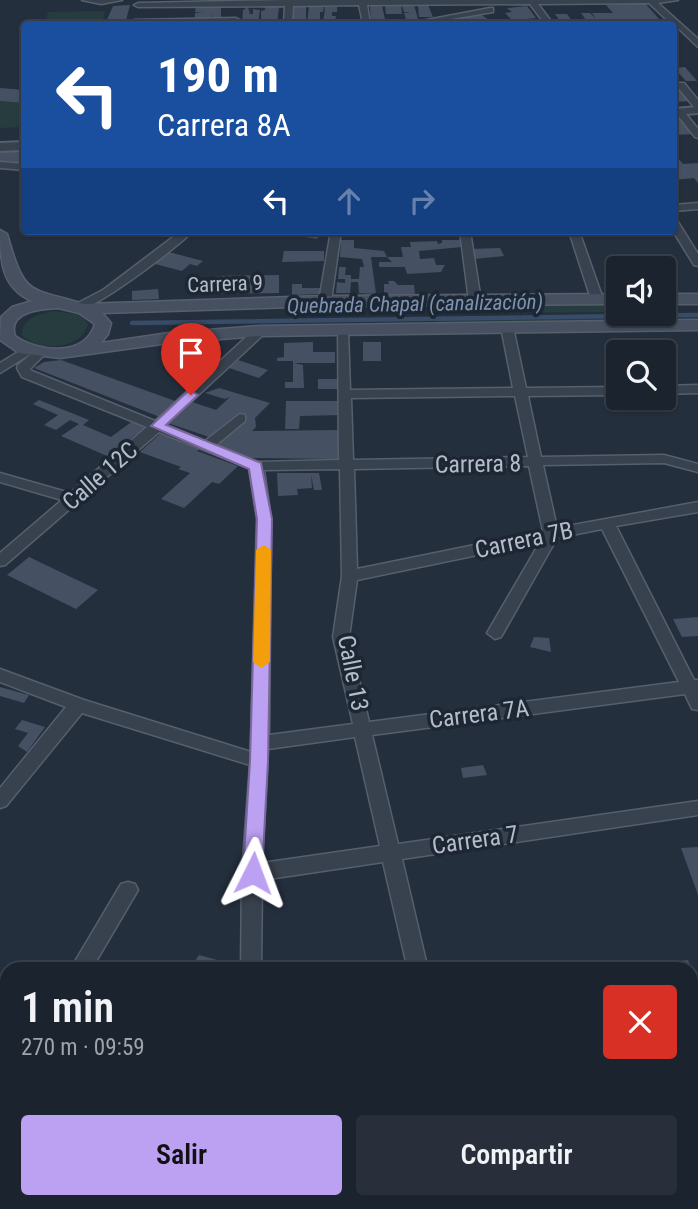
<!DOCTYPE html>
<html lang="es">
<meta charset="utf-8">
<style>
:root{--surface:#1b232e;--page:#282f3a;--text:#f1f3f6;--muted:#a0a4aa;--line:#39404a;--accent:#bca0f2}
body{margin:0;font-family:"Roboto Condensed",sans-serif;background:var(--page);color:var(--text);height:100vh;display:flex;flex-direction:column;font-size:26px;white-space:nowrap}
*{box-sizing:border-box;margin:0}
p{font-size:23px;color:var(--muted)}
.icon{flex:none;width:38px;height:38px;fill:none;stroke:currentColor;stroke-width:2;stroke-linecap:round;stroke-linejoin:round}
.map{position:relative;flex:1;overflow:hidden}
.details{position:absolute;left:0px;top:962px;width:698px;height:247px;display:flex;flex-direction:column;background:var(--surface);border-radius:21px 21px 0 0;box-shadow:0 2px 5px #0004,0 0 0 2px var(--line)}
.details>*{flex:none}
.guide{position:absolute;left:21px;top:21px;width:656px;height:214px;border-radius:7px;box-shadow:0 2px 5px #0004,0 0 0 2px var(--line);background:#1a4fa0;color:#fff;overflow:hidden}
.buttons{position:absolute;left:606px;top:256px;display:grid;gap:14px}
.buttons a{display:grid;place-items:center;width:70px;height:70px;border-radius:7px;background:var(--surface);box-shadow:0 2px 5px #0004,0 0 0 2px var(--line);font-size:35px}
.pin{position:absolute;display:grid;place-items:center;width:60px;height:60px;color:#fff;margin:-72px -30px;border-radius:50% 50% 50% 0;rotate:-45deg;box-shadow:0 0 7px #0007}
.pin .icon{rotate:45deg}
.me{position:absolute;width:77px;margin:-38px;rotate:3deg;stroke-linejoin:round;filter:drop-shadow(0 0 5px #0008)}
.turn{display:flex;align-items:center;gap:24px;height:147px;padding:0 21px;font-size:32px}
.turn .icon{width:91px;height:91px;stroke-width:2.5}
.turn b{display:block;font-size:49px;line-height:60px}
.lanes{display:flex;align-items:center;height:66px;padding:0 21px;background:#0003;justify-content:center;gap:35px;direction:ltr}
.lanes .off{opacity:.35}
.round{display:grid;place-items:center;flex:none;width:74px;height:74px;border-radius:7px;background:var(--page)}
.head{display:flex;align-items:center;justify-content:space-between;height:119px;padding:0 21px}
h1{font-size:42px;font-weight:600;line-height:52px}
.cta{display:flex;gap:14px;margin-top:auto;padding:14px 21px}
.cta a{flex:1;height:80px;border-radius:7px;background:var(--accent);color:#111;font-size:28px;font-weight:600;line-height:80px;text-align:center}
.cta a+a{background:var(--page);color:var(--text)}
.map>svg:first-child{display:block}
.green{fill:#263c3f}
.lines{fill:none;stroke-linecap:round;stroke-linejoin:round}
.stream{stroke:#394c67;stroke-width:4.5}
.building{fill:#455162}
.minor-casing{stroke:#565f6c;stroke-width:3}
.tertiary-casing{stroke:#565f6c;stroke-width:4}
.secondary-casing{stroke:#565f6c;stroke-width:3}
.minor{fill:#38414e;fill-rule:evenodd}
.tertiary{fill:#38414e;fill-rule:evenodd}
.secondary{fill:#465061;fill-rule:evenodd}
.route{fill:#bca0f2;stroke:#7a689d;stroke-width:2}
.slow{fill:#f59e0b}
.labels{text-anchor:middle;stroke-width:7;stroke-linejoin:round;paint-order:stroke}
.far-street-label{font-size:21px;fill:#b4bcc9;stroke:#1d2633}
.far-water-label{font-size:21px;font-style:italic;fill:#7c92b1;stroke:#1d2633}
.street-label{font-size:24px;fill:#b4bcc9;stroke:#1d2633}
</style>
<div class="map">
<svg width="698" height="1209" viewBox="0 0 698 1209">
<rect width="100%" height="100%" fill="#242f3e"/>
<path class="green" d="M105,11L102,24H45L48,12Z
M0,101L24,103V127L0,128Z
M618,304V312L447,313L451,305Z
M55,311L81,315L88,324C82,350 38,353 22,335C21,318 41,313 55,311Z
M698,318V323L437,326L439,320Z"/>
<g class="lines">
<path class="stream" d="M132,323L698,315"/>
</g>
<path class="building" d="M644,2L659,19L588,23L581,13H590L596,19L592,13H613L606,5Z
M130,5L125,24H105L113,6Z
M385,5H401L402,14H386Z
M414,5L418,19L406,20L404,13L412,12H404L402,6Z
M418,5H428L433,17H419Z
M370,6H382L386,24H371Z
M527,6L536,18L517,20L536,19L539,24H512L510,21H513L505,13L512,12L507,8Z
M196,7H221V19H212L211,13V19L195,20V13H204L195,12Z
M248,7L250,14H253V9L260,10L258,24H242L243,10Z
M265,7H279L277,24H261V11L265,10Z
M292,7H306V24H292Z
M309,7H324L323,12H320V24H307Z
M325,7H337V12H332V16H336L334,24H323Z
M480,14L495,24H459L452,20Z
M555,14H567L574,24H562Z
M685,67L697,81H686L674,68Z
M674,85H680L691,101L674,102Z
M0,88L24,90V103L0,101Z
M674,116H681L694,134L674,135Z
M24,146V163L0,161V148Z
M674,157H677L683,164L698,163V183L694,178L674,180Z
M296,231H305L321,234L317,239L293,235Z
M341,240H354V248L384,251L387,257H371L376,294L359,293L358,282H351L350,293H336L337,282L345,283V279H338L339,267H346L345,275H351V279H359L360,267H364L362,259L340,257Z
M442,240H461L462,247L419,251L420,259L434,258L436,265H445L441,272L407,274L405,267H379V262H392L387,257H403L401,247H411L410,242L437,241L438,244L442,243Z
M500,248L504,256L474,259L471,249Z
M165,251L203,261L197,266L190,264L182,271L151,263Z
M284,251H324V261L282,262Z
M279,275V293L214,294L215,276Z
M388,281H394L398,285H414L415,294H384V284H389Z
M292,284H302V288H320V294L292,295Z
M158,289L159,299L132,300V291Z
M313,342V352H335V363H294L303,365L304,388H285V382H293V361H277V358L284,357V343Z
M363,342H381V361H363Z
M61,360L178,402L160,417L34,368L44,362Z
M238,360L268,370L259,378L229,368Z
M318,379H338V389H318Z
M219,388L270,403L255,418L256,427L252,431L341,430L342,459L250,458L213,445L215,439L168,423L192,402L216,410L230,397L225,399L205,393Z
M39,400L89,420L83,425L111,437L134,420L147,426L107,456L61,436L79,424L70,420L56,430L44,425L58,415L33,404Z
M286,401H339L340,415L300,416L299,429H285Z
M160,434L201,448L197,451L238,466L219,484L212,482L184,508L161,499L190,473L178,469L181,467L140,452Z
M277,473H319L322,490H314L311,475L312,488L297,489L298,495L278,496Z
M29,557L98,590L76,609L7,575Z
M698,617V636L682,637L673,619Z
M534,637L549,638L551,652L530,647Z
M0,687L29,695L24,703L0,696Z
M22,720L45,727L27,752L18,746L28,733L15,729Z
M483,765L487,775L463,778L461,768Z
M698,847V895L681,848Z
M199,955L224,962L225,970H207L193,964Z
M688,960L698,983V1005L691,1003V970H672L669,962Z
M698,1079V1108L691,1091V1080Z
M128,1202H223L222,1209H143Z"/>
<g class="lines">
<defs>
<path id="minor" d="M82,0H122L101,4Z
M285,0H678L658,3L698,39V47L674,24H632L636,21H668L649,3L538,4L553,24H545L530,4L367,5L370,24L363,23L359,5L293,6L292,24H284L285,6L138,7L134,5L138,3Z
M490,8H493V12L421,24H406Z
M236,18L240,20L239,22L134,24L130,22L134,20Z
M678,83H684L698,100V108L694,107L676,85Z
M676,109H682L698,129V138L695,137L676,113Z
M0,162L24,164V170L0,168Z
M698,203V209L674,211V205Z
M674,221L678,222L698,254V266L694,265L673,231Z
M181,231H193C179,246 93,312 76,310V304L103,290Z
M331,231H341L331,301L325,305L319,301Z
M460,231H470L481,301L475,305L469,301Z
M569,231H579L603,299L601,302L597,303L591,299Z
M507,323L513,327L526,388L618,387V395L528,396L541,457L664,455L698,464V472L664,463L543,465L557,528L698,502V512L616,526L694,680H698V710L692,709L685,694L372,735L398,844L698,801V815L402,859L428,970H408L383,862L262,880L261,970H241L242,873L250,765L82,713L6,806L0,808V788L66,707L0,682V669L84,700L251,752V743L257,519L249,468L159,432L5,565L0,566V553L62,500L0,482V473L70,493L147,427L22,377L17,368L18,365L36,350H44L46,353L30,369L32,371L155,421L256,328H264V334L166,425L205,441L240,414L245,415V421L216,445L258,462L339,460L338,327L342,326L348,330L350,390L513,388L501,327ZM515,396L528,457L353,460L351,398ZM529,466L543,531L357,569L354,469ZM340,469L342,576L333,637L353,724L269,735L271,519L264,470ZM602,529L679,682L369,722L349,637L357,580L540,542L487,633L495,639L501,637L557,538ZM355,737L380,846L262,863L268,749Z
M28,346L34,350L32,353L0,373V363Z
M698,385V393L663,394V386Z
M128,882L135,884L138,890L91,970H70L121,884Z
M698,1014V1034L691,1035V1015Z
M0,1070L7,1073V1096L0,1093Z
M58,1202H84L81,1209H55Z
M235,1202H259L258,1209H234Z
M463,1202H487L489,1209H465Z"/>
<path id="tertiary" d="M698,107V113L674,115V109Z
M24,142V150L0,151V143Z"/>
<path id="secondary" d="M0,230L7,234C25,297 27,287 84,304L325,296L618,294V304L325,306L102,313L111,323L108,334L101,343L169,333L260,326L698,320V330L260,336L169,343L60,358L19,353L0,340L1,317L12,307L32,301C1,288 0,259 0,230ZM58,308L79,313L95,324C85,358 37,352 15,336C7,311 41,309 58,308Z
M663,294H698V304H663Z"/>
</defs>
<use href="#minor" class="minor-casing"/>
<use href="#tertiary" class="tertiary-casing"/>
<use href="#secondary" class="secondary-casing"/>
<use href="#minor" class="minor"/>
<use href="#tertiary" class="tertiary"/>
<use href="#secondary" class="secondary"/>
</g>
<path class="route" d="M191,391L198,395L196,397L166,425L261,463L272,519L268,761L262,873L259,879L253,881L246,879L243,873L250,761L257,519L249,469L151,426L187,392Z"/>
<path class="slow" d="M264,545L271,550L270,662L261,668L253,662L256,550Z"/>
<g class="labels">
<g class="far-street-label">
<text transform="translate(225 284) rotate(-2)" y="7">Carrera 9</text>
</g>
<g class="far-water-label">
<text transform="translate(415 304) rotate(-1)" y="7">Quebrada Chapal (canalización)</text>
</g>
<g class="street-label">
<text transform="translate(478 464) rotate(-1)" y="8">Carrera 8</text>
<text transform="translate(100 476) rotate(-41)" y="8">Calle 12C</text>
<text transform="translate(524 540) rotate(-12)" y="8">Carrera 7B</text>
<text transform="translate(353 673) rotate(79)" y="8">Calle 13</text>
<text transform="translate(479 714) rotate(-7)" y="8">Carrera 7A</text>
<text transform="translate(475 840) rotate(-8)" y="8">Carrera 7</text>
</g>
</g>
</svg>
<div class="buttons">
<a><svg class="icon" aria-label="sound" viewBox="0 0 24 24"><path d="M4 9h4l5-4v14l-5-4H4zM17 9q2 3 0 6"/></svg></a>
<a><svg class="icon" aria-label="search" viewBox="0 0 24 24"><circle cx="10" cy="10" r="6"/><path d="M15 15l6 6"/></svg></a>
</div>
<div class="pin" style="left:191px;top:395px;background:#d93025"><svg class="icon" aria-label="arrive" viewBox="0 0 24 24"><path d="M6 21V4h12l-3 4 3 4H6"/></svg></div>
<svg class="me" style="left:253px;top:873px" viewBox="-20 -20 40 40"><path d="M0-17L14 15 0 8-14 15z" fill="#bca0f2" stroke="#fff" stroke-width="4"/></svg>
<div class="guide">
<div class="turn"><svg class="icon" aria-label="left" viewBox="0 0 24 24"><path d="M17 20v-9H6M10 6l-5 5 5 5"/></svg><div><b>190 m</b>Carrera 8A</div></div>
<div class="lanes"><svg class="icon" aria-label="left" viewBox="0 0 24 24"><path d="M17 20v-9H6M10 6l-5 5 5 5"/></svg><svg class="icon off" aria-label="ahead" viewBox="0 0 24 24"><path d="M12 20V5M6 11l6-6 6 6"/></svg><svg class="icon off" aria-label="right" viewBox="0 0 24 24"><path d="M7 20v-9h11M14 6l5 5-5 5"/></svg></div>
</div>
<section class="details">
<div class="head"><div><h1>1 min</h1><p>270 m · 09:59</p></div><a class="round" style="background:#d93025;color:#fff"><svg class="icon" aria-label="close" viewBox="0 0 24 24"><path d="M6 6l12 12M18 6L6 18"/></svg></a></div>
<div class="cta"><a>Salir</a><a>Compartir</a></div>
</section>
</div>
